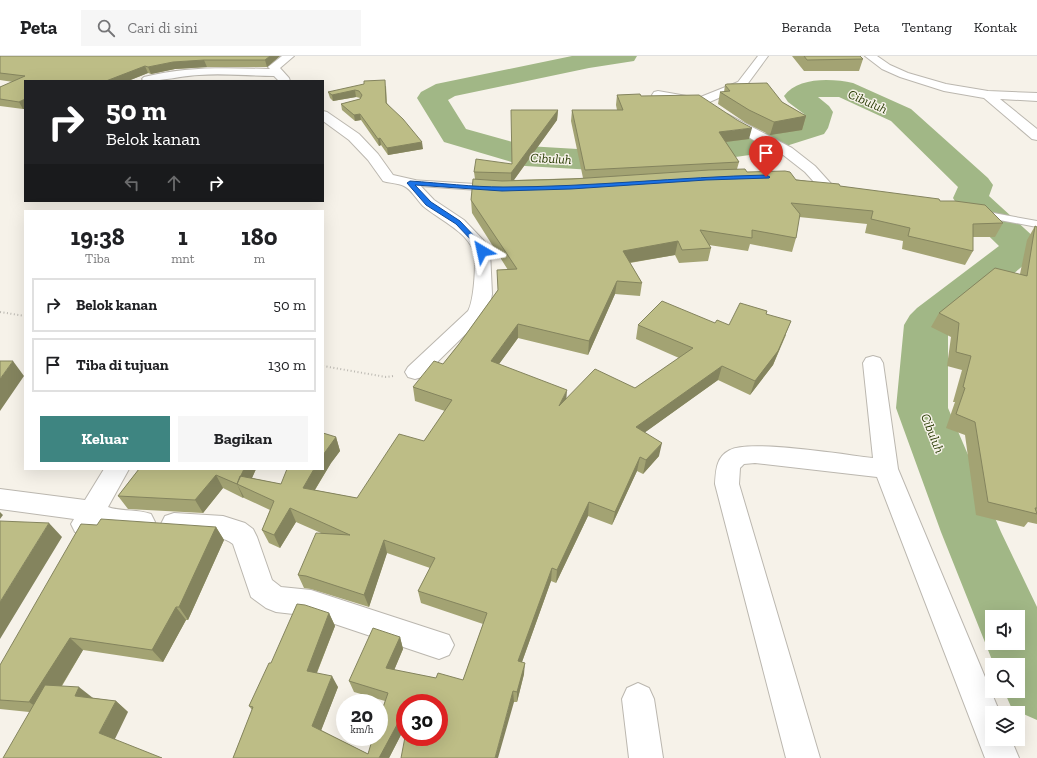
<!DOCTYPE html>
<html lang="id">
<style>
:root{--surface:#fff;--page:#f6f6f6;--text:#202124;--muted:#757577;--line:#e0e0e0;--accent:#3e8581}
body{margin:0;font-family:"Zilla Slab",serif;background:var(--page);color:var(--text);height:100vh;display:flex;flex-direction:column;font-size:15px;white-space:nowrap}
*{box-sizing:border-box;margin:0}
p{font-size:13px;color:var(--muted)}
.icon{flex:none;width:22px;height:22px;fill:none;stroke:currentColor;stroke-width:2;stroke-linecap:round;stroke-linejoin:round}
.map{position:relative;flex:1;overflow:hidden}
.side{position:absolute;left:24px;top:154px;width:300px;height:260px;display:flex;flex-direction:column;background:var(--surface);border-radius:0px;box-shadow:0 4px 16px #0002}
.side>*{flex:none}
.top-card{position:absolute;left:24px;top:24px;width:300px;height:122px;border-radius:0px;box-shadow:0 4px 16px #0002;background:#202124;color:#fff;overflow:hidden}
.fabs{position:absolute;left:985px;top:554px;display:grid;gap:8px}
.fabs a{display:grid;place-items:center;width:40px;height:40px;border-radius:0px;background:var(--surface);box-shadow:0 4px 16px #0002;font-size:20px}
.speed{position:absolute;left:336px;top:638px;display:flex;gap:8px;font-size:20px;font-weight:700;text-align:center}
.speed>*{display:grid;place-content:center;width:52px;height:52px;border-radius:50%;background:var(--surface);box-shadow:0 4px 16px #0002;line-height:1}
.speed small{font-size:10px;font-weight:400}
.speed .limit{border:6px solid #d22;background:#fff;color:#111}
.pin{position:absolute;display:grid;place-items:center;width:34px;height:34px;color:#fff;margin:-41px -17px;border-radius:50% 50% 50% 0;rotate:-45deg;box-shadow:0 0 4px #0007}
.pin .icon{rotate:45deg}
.me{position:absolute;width:44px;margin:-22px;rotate:324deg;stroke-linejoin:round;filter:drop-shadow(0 0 3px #0008)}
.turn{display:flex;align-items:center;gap:14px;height:84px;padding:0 16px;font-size:18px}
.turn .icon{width:52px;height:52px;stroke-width:2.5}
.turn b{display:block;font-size:28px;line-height:34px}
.lanes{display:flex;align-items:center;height:38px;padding:0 16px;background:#0003;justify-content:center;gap:20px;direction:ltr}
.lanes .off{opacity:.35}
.eta{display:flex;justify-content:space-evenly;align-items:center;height:68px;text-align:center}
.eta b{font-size:24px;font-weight:800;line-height:28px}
.primary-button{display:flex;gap:8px;margin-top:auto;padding:8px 16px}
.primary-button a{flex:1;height:46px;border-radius:0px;background:var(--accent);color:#fff;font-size:16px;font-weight:800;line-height:46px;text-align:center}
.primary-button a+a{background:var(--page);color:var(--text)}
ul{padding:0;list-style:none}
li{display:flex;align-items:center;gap:12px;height:54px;margin:0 8px 6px;padding:0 8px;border:2px solid var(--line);border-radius:0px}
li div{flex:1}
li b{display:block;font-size:15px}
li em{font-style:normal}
header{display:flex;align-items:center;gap:24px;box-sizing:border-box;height:56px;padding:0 20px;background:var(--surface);border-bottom:1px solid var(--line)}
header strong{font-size:19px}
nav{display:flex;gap:22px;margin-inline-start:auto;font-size:14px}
.search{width:280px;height:36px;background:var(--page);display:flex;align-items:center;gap:10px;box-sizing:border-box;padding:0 14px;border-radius:0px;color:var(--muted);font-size:15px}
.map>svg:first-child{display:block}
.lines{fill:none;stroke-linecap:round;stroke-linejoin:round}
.river{fill:#a1b786;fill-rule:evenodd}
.lane-casing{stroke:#bbb7af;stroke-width:2}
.street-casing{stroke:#bbb7af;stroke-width:2}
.path{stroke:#bbb8b1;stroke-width:2;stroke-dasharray:1 2.5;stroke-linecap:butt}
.lane{fill:#fff;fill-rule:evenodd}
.street{fill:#fff;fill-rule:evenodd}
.wall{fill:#a3a373}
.shaded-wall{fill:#84845e}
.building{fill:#bdbd86;stroke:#84845e}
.route{fill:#1a73e8;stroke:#114b97}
.labels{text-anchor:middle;stroke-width:3;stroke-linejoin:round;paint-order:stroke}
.far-water-label{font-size:13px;font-style:italic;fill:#273a02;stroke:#f6f2e9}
</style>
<header>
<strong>Peta</strong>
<div class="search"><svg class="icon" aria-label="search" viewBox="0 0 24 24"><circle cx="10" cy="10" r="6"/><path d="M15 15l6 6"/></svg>Cari di sini</div>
<nav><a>Beranda</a><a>Peta</a><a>Tentang</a><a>Kontak</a></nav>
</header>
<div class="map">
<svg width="1037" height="702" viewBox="0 0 1037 702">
<rect width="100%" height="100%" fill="#f6f2e9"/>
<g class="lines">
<path class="river" d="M572,0H637L634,5L589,12L455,40L448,44L466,73L527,90L628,96L760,79L800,66L804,58L788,46L784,40C797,21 832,22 853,27L911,53L988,122L993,129L989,140L1036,183V199L948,272V352L1001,476L1037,551V664L1012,653L1004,635H1018V609H994L941,476L896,352L904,269L910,259L917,252L999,190L958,150L953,142L958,131L891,65L839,41H818L829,50L833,56L828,72L824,78L764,97L628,116L525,110L444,86L417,42L421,36L436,28ZM992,561H1018V587H992Z"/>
<defs>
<path id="lane" d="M410,124L492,129L497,132L492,135L406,129L405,127L406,125Z
M977,154L1037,165V171L973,159L972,157Z"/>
<path id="street" d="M282,0H294L280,12L289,22L290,25H279L274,20C249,20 224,17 199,19C181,20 162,25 144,25L142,23L144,21C186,10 227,12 270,13L268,11Z
M758,0H768L746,30L705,48L701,49L658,43L654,42L652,39L654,36L658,35L698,42L738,26Z
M865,0H877L890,9L908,17L946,28L988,35L1037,37V45L1000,43L1037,73V84L1032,83L984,42L944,35L900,21L882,13Z
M323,55L327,56L359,78L378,98L393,119L415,124L434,144L464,164L484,185L490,195L492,238L490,249L486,258L422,321L415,323L408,321L405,316L408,311L468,255C474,245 477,204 473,194C466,175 437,162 423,150C417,144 411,133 404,130C398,127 389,127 383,125L368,104L349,84L323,65Z
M727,58L792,92L815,110L834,131L837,134L834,137L829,139L824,137L805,116L782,98L755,85L723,65L721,62L723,59Z
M873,300L880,302L883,307L898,413L1000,657H992V683H1011L1019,702H985L877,421L755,407L744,408L740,412L739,428L820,702H786L715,428C716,414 716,401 730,394C749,383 846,399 873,402L863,307L866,302Z
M104,413H129L108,451C122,456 137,453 151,458L155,466L151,474C133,480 114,476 97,469L93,476L84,479L75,476L71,468L74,463L0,453V433L85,444Z
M174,457L223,460L245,467L253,473L257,481L272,524L281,531L311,534L449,579L454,589L449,599L439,603L311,560L276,556L266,552L251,541L233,488C217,475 185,483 165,476L161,468L165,460Z
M638,627L649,632L654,643L663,702H629L622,643L627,632Z"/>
</defs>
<use href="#lane" class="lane-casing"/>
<use href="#street" class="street-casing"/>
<path class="path" d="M0,256L25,260
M323,310L386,321L393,320"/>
<use href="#lane" class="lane"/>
<use href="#street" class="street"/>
</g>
<path class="wall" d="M0,0H280L267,11H207L175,13L151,18L148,17L128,25H25L23,53L0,50V31L13,26L0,24Z
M792,0H860L863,3L859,15H804Z
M725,29L782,46L806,60L802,74L770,79L746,67L718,48L720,36H724Z
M386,30L387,47L423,93L388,99L381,89L379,90L361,64L355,65L342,54L341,48L360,43V42L356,41L333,45L330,42L328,36Z
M617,39L641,40L749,83L726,86L739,106L737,113L747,116L840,130L940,145L1003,167L995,181H973V195L965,209L902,193L903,185L865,177L867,168L799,161L796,182L792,196L750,188L748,195L709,189L711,192L708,205L679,207L675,199L630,207L642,227L640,240L615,238L588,299L518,282L499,308L566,343L635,332L679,302L636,283L638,269L715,267L729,269L767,258L786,279L773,309L750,339L718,324L645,376L659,400L643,418L637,415L612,469L588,460L556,527L551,525L522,606L524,618L517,646H514L439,681L405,647V671L389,702H233L252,654L249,650L271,607L329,557L335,570L317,617L338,631L321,674L368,698L385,645L354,636L349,625L400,581L403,593L394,614L436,622L463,624L483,568L421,547L418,535L430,512L387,497L369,551L311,533L304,532L298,519L321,477L296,466L280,492L269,487L262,474L270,454L244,442V441L243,442L223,432L203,457L128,453L118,440L139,413H256L252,422L281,428L336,381L340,395L331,407L315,434L357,442L424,385L445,355L415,345L413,331L443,308L459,288L498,234L508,214L472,157L471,144L475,123L474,116L512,108L558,54L557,64L514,124L583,122L571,65L572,54H617L616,49Z
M1035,170L1037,171V468L1028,466L1024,471L976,459L965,379L946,372L955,346H953L962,314L947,310L951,281L931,271L939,257L1020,218L1027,184Z
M216,471L224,484L188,564H186L163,606L83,594L62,630L93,642L116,645L128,656H29L0,653V609Z"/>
<path class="shaded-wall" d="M270,0H280L267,11L265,4Z
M204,4L207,11L175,13L151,18L148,11L173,6Z
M145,10L148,17L128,25H106Z
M355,34L356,41L333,45L332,39Z
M25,43V53H23L19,46Z
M558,54L557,64L511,128V117Z
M360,58L361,64L355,65L354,59Z
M806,60L802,74L770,79L774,66Z
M752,72L749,83L717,87L719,76Z
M380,82L381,89L379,90L378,83Z
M422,86L423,93L388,99L387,92Z
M678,185L675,199L621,208L623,195Z
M617,225L615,238L588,299L589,285Z
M791,265L773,309L750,339L755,325Z
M518,268V282L491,319V305Z
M13,305L24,320L0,355V323Z
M722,310L718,324L633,385L636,371Z
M567,334L566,348L559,350Z
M336,381L340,395L331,407L308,445L303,432L314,413H323V399Z
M662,387L659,400L643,418L646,404Z
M640,401L637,415L612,469L615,456Z
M244,413H256L247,433L237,428L244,441L243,442L237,428Z
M216,419L223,432L203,457L195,444Z
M589,446L588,460L556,527L557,514Z
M290,452L296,466L280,492L274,479Z
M0,456L3,459L0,463Z
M49,467L62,481L0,583V546Z
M216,471L224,484L188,564L179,551Z
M384,484L387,497L369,551L364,539Z
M552,512L551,525L518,617V605Z
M176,551L186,564L163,606L152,594Z
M329,557L335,570L313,626L307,615Z
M400,581L403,593L390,624L386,612Z
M70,582L83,594L45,657L29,646Z
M525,607L524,618L517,646V636Z
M332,620L338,631L319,680L312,670Z
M79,631L93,642L75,640Z
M513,635L514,646L498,702H495Z
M413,640L415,647H409Z
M116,645L128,656L113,687L99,677Z
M405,654V671L389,702H379Z"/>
<path class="building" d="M0,0H270L265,4H204L173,6L148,11L145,10L106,25H25V43L19,46L0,43V31L25,20L0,17Z
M804,0H860L863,3L807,4Z
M385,24L386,47L403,63L422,86L387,92L380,82L378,83L360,58L354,59L341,48L360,43L362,39L359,35L355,34L332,39L328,36L364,28V25Z
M767,27L782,46L806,60L774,66L749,54L720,36L730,35L725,29L727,28Z
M640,38L641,40L699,39L737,64L752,72L719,76L739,106L585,114L572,54H623L617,39Z
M511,54H558L511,117L474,116L476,103L512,108Z
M745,113L747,116L785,115L790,116L796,124L839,128L840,130L939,143L940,145H955L985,149L1003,167L973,168V195L908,180L910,172L871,163L873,155L791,147L800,158L796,182L752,174V182L700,174L711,192L682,194L678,185L623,195L642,227L617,225L589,285L518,268L491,305L567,334L559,350L595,313L635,332L693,292L638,269L662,245L715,267L717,264L729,269L740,247L767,255L766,258L791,265L778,295L755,325L722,310L636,371L662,387L646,404L640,401L615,456L589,446L557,514L552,512L518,605L525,607L517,636L513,635L495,702H401L405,681H439V647H411L413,640L409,647H405V654L379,702H233L253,651L249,650L269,607H271L297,548L305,549L329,557L307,615L332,620L312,670L368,698L373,681H379V663L388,637L349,625L373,572L400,581L386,612L436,622L438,617L463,624L487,557L418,535L435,502L384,484L364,539L306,520L298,519L316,477L350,479L290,452L274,479L262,474L274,445L237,428L240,420L281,428L287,413H314L303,432L357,442L399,378L424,385L452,344L413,331L434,305L443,308L459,288L498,234L497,214L517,213L471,144L473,123L502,125L572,123L709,114Z
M1035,170L1037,171V452H1035L1037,458L988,446L975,366L956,358L965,332L963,331L971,300L956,296L959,267L939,257L995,212L1027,220Z
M0,305H13L0,323Z
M323,377L336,381L323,399Z
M139,413H244L237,428L216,419L195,444L118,440Z
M101,463L216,471L179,551H176L152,594L70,582L29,646L0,644V609L81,468L97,469Z
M0,465L49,467L0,546Z
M45,629L79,631L75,640L116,645L99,677L162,702H3Z"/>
<path class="route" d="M766,119L770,121L769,122L706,124L571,133L502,135L415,129L431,146L460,165L478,184L485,195L482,197H479L473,186L456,168L426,149L407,127L410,125C441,127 472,131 503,131C591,131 679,121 766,119Z"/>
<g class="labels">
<g class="far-water-label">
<text transform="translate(868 45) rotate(24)" y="5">Cibuluh</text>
<text transform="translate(551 102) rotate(3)" y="5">Cibuluh</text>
<text transform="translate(933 377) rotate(68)" y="5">Cibuluh</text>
</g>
</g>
</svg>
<div class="fabs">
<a><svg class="icon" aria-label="sound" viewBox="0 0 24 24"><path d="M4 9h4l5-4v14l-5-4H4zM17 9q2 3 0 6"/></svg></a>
<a><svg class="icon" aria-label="search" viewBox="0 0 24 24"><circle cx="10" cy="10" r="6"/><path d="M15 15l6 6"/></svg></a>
<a><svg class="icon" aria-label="layers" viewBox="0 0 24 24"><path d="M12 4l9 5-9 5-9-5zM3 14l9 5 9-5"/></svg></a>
</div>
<div class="speed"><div>20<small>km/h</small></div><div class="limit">30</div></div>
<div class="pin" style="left:766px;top:121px;background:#d93025"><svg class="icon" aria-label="arrive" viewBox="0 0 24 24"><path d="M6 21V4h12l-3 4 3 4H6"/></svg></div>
<svg class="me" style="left:482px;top:195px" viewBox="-20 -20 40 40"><path d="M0-17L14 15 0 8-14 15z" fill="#1a73e8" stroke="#fff" stroke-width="4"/></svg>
<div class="top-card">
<div class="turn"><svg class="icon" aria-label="right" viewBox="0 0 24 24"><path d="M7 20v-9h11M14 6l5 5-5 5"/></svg><div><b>50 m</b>Belok kanan</div></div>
<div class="lanes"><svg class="icon off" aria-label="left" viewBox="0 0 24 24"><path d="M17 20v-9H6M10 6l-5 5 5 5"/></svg><svg class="icon off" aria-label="ahead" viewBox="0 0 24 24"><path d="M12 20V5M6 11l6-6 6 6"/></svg><svg class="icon" aria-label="right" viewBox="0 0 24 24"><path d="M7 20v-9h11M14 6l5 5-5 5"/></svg></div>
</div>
<section class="side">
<div class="eta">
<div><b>19:38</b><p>Tiba</p></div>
<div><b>1</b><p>mnt</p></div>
<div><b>180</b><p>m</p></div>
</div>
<ul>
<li><svg class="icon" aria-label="right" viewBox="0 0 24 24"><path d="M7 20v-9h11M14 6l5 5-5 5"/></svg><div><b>Belok kanan</b></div><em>50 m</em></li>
<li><svg class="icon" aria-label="arrive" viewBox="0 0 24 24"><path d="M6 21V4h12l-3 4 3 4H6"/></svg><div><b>Tiba di tujuan</b></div><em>130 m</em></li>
</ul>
<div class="primary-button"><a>Keluar</a><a>Bagikan</a></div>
</section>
</div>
